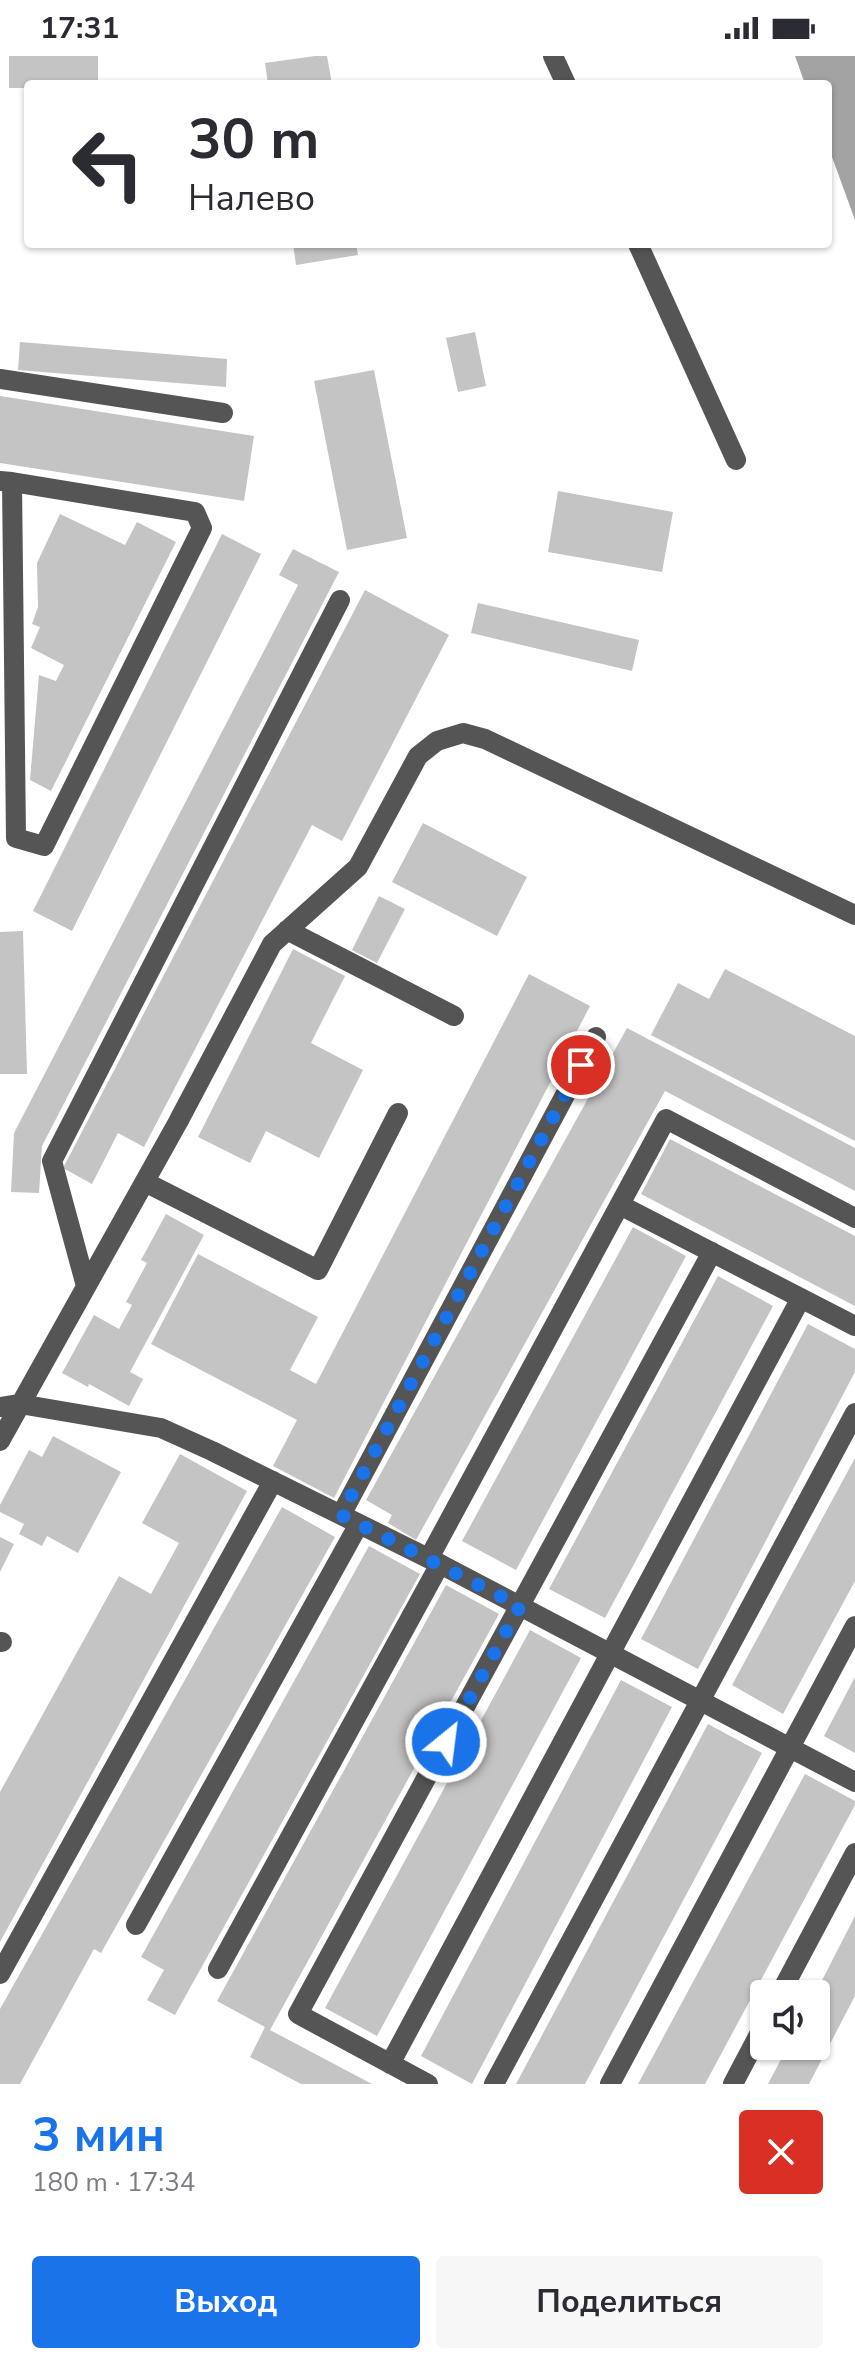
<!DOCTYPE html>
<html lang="ru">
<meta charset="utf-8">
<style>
:root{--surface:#fff;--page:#f7f7f7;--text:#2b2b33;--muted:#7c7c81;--accent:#1a73e8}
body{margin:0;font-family:"Nunito Sans",sans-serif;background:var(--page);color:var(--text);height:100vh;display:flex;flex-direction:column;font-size:30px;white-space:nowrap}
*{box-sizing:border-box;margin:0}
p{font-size:26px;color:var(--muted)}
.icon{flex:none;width:44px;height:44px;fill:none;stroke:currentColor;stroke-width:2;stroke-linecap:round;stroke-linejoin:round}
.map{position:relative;height:2028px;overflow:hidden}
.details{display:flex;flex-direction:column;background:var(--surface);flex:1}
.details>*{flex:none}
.banner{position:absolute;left:24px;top:24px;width:808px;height:168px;border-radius:8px;box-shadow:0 2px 6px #0004;background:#fff;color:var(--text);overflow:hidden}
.controls{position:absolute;left:750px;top:1924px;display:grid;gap:16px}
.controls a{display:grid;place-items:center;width:80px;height:80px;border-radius:8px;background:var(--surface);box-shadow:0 2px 6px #0004;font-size:40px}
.pin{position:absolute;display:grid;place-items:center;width:68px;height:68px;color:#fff;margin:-34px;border:4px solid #fff;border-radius:50%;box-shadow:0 2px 8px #0007}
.me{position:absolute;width:88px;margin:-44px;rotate:29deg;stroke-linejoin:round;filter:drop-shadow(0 0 6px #0008)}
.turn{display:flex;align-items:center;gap:28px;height:168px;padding:0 32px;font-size:36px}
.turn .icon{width:104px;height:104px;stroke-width:2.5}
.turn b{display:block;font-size:56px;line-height:68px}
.round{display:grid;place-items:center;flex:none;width:84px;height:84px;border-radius:8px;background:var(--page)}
.headline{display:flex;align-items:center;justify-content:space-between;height:136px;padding:0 32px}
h1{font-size:48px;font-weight:700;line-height:60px;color:var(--accent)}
.cta{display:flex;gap:16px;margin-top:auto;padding:16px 32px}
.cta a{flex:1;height:92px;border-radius:8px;background:var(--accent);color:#fff;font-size:32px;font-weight:700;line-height:92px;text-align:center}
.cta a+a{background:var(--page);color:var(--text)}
.status{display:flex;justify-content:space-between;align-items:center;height:56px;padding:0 40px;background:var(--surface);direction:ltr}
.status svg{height:22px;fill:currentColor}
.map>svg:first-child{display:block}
.water{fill:#a3a3a3}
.building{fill:#c4c4c4}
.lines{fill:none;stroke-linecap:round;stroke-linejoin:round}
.minor{stroke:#555;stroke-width:20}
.route{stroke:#1a73e8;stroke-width:14;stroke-dasharray:0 25.2}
</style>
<div class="status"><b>17:31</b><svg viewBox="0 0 49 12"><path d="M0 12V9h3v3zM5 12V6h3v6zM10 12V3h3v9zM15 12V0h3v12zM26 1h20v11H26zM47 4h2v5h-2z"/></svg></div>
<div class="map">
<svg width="855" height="2028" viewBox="0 0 855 2028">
<rect width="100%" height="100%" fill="#fff"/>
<path class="water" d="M795,0H855V164L828,90V28H805Z"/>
<path class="building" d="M9,0H98V28H28V32H9Z
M315,0H327L332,28H268L265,7Z
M293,188H356L358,199L296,209Z
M475,276L486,330L458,336L446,282Z
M20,286L227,303L226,331L18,314Z
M374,314L407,482L347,494L314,325Z
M0,340L254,380L244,445L0,407Z
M558,435L673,456L662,516L548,496Z
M60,458L125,489L137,466L176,486L51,735L30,724L39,619L56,625L64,609L31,592L40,571L32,568L38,551L37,507Z
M222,478L261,498L72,875L33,855Z
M293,493L339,516L42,1090L39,1137L11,1136L14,1077L298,529L279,519Z
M365,534L449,579L342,785L312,769L144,1091L118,1077L92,1128L63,1112Z
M478,547L639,584L632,615L471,577Z
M423,767L527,821L497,880L392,826Z
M379,840L405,853L377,907L352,894Z
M23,875L27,1018H0V876Z
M293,893L345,920L311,987L363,1014L319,1102L266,1075L250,1107L198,1081Z
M725,913L855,980V1085L651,979L678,927L709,943Z
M529,918L590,950L334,1442L273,1410L297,1364L151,1288L198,1198L318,1261L290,1314L316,1328Z
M627,972L855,1092V1135L665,1035L416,1484L388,1467L392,1459L366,1444Z
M670,1083L855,1180V1250L641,1138Z
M166,1158L204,1179L130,1316L143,1323L129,1350L89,1328L88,1331L62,1317L94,1259L119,1273L132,1249L126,1246L147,1207L141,1204Z
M633,1171L686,1200L516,1514L462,1485Z
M718,1220L773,1250L605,1562L549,1533Z
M808,1268L855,1293V1316L698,1613L641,1583Z
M53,1380L121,1416L78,1497L47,1480L42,1490L19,1478L24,1468L0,1456V1449L29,1394L42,1401Z
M180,1398L247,1435L0,1886V1736L119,1520L151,1538L179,1487L142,1467Z
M855,1402V1525L783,1658L732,1629Z
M282,1451L335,1481L101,1897L94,1893L20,2028H0V1953Z
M0,1481L14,1488L0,1516Z
M369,1490L420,1518L175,1959L147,1944L164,1914L141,1901Z
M446,1529L499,1558L270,1974L372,2028H301L250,2001L265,1971L217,1945Z
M530,1574L581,1602L377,1980L325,1952Z
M855,1621V1697L824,1680Z
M621,1624L672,1651L472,2028L421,2000Z
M708,1668L762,1697L585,2028H516Z
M805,1718L855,1745V1749L705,2028H638Z
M855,1860V1940L809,2028H768L788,1990H816L815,1938Z"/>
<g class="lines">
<path class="minor" d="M553,0L566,28
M638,188L736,404
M0,323L223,357
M0,425L12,426L195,456L202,472L44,790L16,782L12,426
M287,874L454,960
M145,1126L318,1214L398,1057
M620,1149L855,1270
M86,1230L52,1105L340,544
M0,1351L20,1348L161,1372L212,1395L440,1508L855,1726
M0,1385L178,1066L272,888L358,811L418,700L437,685L463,677L485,683L855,859
M341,1459L596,981
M429,1502L666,1063L855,1162
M0,1586H2
M136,1869L359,1468
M218,1913L440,1508
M0,1918L273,1425
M780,1938L855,1797
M390,2008L801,1242
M428,2028L298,1958L712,1196
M494,2028L855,1357
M610,2028L855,1570
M733,2028L764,1969"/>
</g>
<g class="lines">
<path class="route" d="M446,1686L520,1550L341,1459L581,1009"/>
</g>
</svg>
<div class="controls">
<a><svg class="icon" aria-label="sound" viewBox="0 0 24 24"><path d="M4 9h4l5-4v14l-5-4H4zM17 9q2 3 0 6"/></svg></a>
</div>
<div class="pin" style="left:581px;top:1009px;background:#d93025"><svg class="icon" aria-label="arrive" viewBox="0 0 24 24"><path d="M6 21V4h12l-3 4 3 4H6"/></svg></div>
<svg class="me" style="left:446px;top:1686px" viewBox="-20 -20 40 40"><circle r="17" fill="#1a73e8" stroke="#fff" stroke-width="3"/><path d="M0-11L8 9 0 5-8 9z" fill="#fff"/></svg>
<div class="banner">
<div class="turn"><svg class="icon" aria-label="left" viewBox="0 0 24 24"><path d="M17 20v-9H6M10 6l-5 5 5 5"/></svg><div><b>30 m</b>Налево</div></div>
</div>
</div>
<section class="details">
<div class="headline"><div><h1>3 мин</h1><p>180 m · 17:34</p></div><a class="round" style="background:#d93025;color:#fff"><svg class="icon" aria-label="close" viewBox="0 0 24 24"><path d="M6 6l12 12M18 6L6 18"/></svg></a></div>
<div class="cta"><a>Выход</a><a>Поделиться</a></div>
</section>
